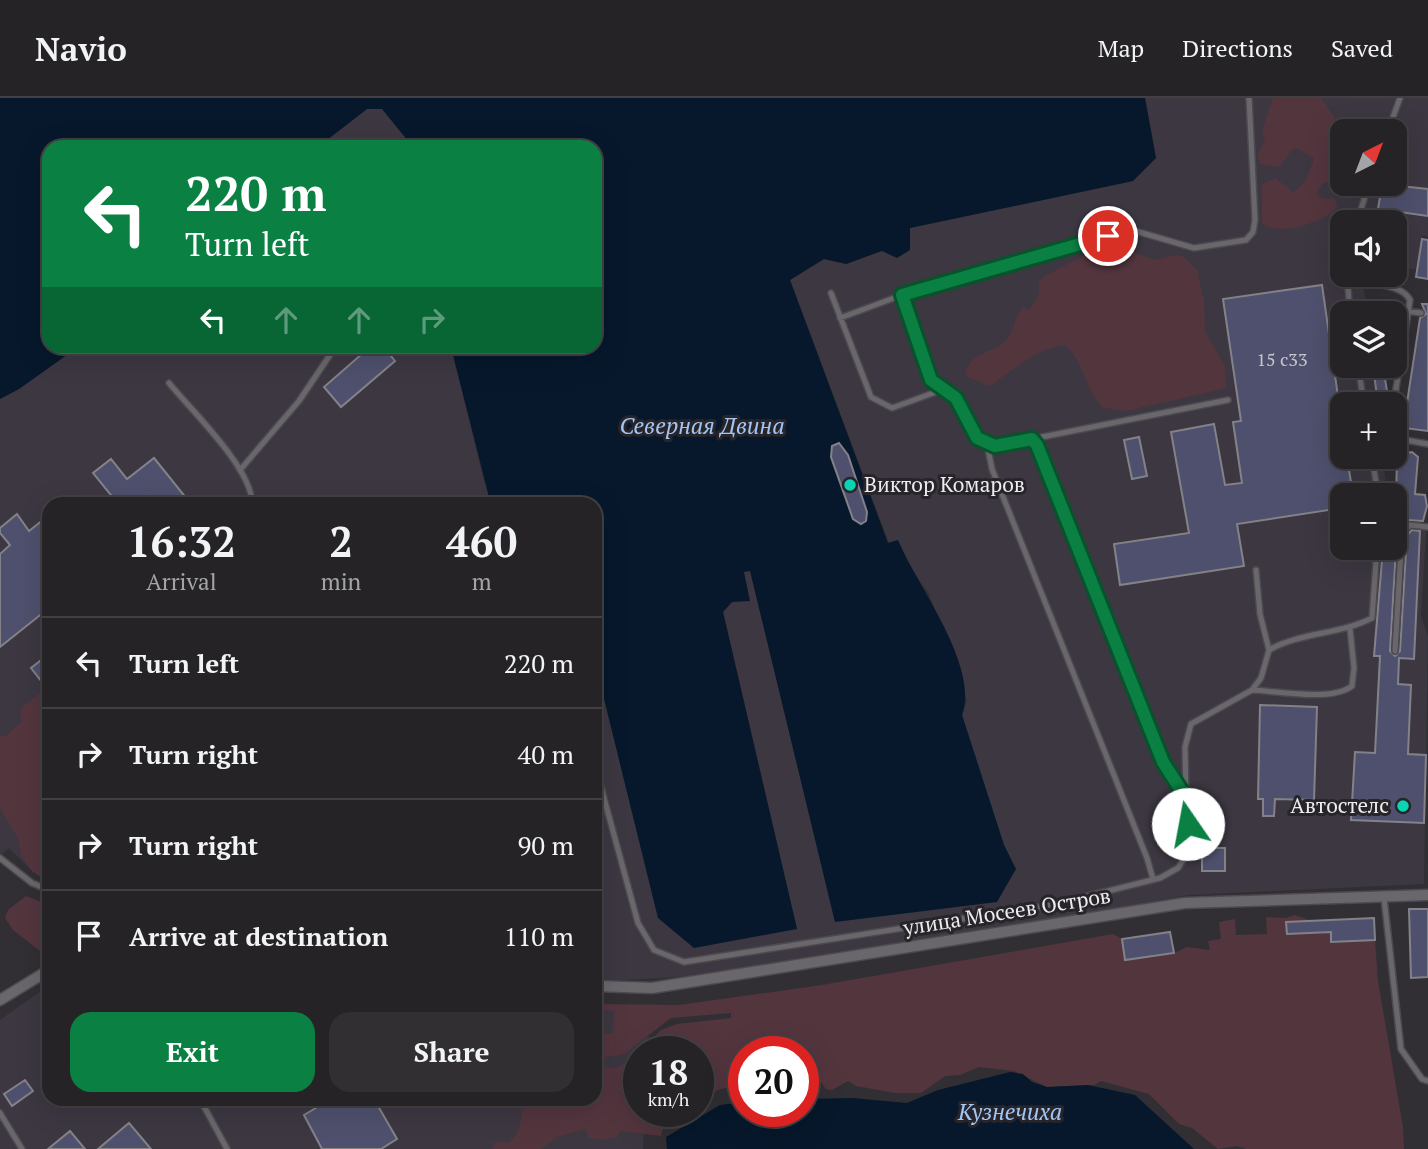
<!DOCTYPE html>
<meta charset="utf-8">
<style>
:root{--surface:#252326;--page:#312f32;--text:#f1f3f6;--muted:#a3a4a7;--line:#424043;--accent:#0b8043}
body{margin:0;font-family:"PT Serif",serif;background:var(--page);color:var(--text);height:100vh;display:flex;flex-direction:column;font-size:26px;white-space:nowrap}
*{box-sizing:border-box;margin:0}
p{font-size:23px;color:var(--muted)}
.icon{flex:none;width:38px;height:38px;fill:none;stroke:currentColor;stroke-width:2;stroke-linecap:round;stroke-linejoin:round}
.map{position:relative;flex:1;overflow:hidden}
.details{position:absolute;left:42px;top:399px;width:560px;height:609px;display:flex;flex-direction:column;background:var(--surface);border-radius:21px;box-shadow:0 7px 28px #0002,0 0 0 2px var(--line)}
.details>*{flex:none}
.guide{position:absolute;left:42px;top:42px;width:560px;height:214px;border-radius:21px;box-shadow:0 7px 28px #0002,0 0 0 2px var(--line);background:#0b8043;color:#fff;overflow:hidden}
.needle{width:46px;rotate:42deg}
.buttons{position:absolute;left:1330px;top:21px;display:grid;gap:14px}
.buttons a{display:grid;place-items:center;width:77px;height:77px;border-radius:14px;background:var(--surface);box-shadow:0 7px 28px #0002,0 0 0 2px var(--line);font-size:35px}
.speed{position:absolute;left:623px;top:938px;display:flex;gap:14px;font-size:35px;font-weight:700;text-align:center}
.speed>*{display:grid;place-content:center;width:91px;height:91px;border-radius:50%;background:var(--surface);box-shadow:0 7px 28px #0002,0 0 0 2px var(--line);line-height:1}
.speed small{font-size:18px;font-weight:400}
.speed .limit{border:10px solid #d22;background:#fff;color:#111}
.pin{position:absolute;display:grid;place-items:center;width:60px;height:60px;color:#fff;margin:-30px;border:4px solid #fff;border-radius:50%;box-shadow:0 2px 7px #0007}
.me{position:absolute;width:77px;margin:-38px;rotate:348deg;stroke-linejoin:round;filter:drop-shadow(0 0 5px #0008)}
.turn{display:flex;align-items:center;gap:24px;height:147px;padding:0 28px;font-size:32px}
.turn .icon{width:91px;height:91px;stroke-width:2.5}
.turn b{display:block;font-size:49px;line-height:60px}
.lanes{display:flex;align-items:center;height:66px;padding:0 28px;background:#0003;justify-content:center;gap:35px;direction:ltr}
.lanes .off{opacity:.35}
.eta{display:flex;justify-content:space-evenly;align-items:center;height:119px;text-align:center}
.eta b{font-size:42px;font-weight:700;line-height:49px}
.primary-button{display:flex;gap:14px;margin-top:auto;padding:14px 28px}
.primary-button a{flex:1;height:80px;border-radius:21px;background:var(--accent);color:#fff;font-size:28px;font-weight:700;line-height:80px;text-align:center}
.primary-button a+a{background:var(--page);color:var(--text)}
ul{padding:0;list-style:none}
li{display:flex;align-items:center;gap:21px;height:91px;padding:0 28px;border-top:2px solid var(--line)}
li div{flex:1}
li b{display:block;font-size:26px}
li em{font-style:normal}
header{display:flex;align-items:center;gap:42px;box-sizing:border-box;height:98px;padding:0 35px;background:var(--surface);border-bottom:2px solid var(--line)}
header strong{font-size:33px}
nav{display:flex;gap:38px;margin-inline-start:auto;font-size:24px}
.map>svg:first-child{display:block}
.built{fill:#3c3741}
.green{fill:#53353e}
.water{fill:#07182c}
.building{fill:#4f506d;stroke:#828288;stroke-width:2}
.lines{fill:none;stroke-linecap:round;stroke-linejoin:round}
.service-casing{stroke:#4c4a4e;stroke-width:8}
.minor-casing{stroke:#4c4a4e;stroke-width:13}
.service{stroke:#69676c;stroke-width:5}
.minor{stroke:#69676c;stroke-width:10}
.route-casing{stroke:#07532c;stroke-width:18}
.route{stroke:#0b8043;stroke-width:12}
.poi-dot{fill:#09d5b5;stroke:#272529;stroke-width:2.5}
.labels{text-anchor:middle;stroke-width:6;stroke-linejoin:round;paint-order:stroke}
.number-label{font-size:18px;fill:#c6c5ce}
.poi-label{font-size:21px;fill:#edecee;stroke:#272529;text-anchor:start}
.street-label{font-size:21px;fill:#edecee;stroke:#272529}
.water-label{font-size:23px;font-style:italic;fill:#a1c5f4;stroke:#272529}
</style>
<header>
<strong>Navio</strong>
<nav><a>Map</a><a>Directions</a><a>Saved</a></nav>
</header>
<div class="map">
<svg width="1428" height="1051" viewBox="0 0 1428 1051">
<rect width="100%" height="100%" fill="#312f33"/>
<path class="built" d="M1145,0H1428V91L1392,86H1395V33H1342V86H1382L1379,111L1428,118V139L1422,138L1418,171H1395V124H1342V177H1362L1367,215H1342V268H1373L1378,306H1342V359H1383L1387,394L1386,397H1342V450H1395V421L1423,423L1426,435L1421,518L1428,538L1424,786L1188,797L986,834L678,879L595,884V564L658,820L797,831L723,513L732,504L742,503L744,474L751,472L835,824L1015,771L1004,747L962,617L967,603L929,496L908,466L898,443L889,445L790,182L824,161L847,166L882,152L910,130L1133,83L1156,60Z
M367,11H382L413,49H318Z
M78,249H451L483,379L489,399L496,406H49V781L32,773L9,750L0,758V301L19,291Z
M49,887V1001H595V907L650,909L648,954H639V1013H645L643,1051H0V922Z"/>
<path class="green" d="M1273,0H1321L1344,33L1342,84H1324L1316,95L1322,101L1334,100L1338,108C1327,124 1276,140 1262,125V86L1276,80L1294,95L1305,83L1314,61L1297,50L1293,51L1279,69L1260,66L1257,56L1265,44L1262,33Z
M1106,152L1136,155L1156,162L1175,157L1183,158L1197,172L1204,202L1205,233L1225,268L1226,290L1126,313L1104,310C1085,293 1084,263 1065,247C1036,250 1013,272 990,288L965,278C968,256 987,256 1002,246C1017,235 1011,220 1024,209L1029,212L1039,197V184L1043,179L1086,156Z
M49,588V785L32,773L21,758L18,740L0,710V638L7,637L21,624L20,611Z
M26,798L49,807V860L13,832L5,820L8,812Z
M1295,817L1312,823L1287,824V836L1331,834L1332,844L1375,842L1378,883L1403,1029L1404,1051H1246L1237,1048L1218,1051L1192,1030L1179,1026L1149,996L1101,983L1094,987L1047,989L1014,973L979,969L960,977L945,978L921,995H895L856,988L848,983L832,992L826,991C817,982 820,972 810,963L803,968V954H744V993C724,985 713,993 698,1006V954H639L661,932L677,926L731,920V915L671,920L624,956L595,961V935L613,936L614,913L595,912V906L679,907L822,887L1113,836L1122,841L1126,862L1174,855L1187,849L1210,852L1208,843L1221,841L1219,824L1235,821L1236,837L1267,836L1266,819L1286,820Z
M639,954V1013H688C672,1016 664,1021 661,1038L621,1033L617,1039L601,1042L589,1040L586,1031L557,1039L541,1051H492L496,1044L509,1045L518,1034L523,1011L544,1001H595V969L617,970Z"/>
<path class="water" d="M0,0H1145L1156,60L1133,83L910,130V152L897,160L882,153L846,166L824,161L790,182L888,445L898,442C917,488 980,568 962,617L1004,747L1016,771L997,804L835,824L750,473L744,474L750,503L732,504L723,514L797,831L694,850L658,820L595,564V406H496L489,399L451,249L595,248V49H413L382,11H367L318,49H49V248L78,249L19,291L0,301Z
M1010,974L1023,976L1032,984L1047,989L1088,987L1135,997L1194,1051H667L666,1039L720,1007L744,1004V1013H803V1001L852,1000L907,1005L938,992Z"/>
<path class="building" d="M1382,86L1428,91V118L1378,111Z
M1422,141L1428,142V181L1416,179Z
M1322,187L1342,326V359H1347L1353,397H1342V410L1237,426L1244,468L1120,487L1114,446L1189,435L1171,334L1214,326L1225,387L1242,385L1233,324L1241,323L1223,201Z
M1422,206H1428V333L1404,330L1406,316L1395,315V304L1407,305L1420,220L1426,216Z
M371,248H383L395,263L341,309L324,289Z
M1373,268H1383L1389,306H1378Z
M1139,339L1147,378L1132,381L1124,342Z
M839,345L848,357L867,414L866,423L861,426L853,421L831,359L832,348Z
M1412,354L1418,359L1415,396L1425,397L1427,408L1423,423L1408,422L1397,434L1390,553L1395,558L1400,553L1407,437L1412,432L1420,433L1414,561L1399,560L1398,586L1411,587L1408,656L1426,657L1424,725L1351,722L1355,654L1375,655L1380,558H1374L1383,450H1395L1397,357Z
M154,360L191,406H154L148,398L137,406H118L93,375L111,361L127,381Z
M17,416L29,433L49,417V510L0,549V456L10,447L0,435V430Z
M49,556V593L31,570Z
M1260,607L1317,609L1314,702L1275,701L1274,718H1263V701H1258Z
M1202,750H1225V773H1202Z
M1409,811H1428V879L1411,880Z
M1374,820L1375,842L1331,844V834L1287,836L1286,824Z
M1170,834L1174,855L1125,862L1122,841Z
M25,982L33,993L12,1008L4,996Z
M331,1001H374L397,1041L381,1051H322L304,1017Z
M129,1025L151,1051H98Z
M70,1033L85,1051H48Z"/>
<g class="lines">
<defs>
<path id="service" d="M1388,33L1400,0
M1357,124L1369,86
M1347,177L1350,215
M1345,184C1364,186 1401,184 1410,202L1395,297
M831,195L871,299L892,310L944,291
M1407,213L1421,215
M840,220L902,197L1013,163L1132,132L1194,150L1246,142L1253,134L1255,122L1249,0
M1358,268L1364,306
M169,285C191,312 253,371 252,406
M1032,341L1228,302
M1400,341L1428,346
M987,346L992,371L1147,760L1153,781
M1372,359L1378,397
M240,372L299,303L336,248
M1269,552C1300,534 1339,537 1372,520L1377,450
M1395,553L1402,435L1410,427L1428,429
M1252,592C1277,593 1332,604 1352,588L1354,570L1350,531
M595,667L638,825L654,852L684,864L1052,807L1160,780L1178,770L1190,751L1186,700L1163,664L1037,347L1032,341L995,348L977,340L956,300L931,282L902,197
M1186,700L1185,649L1191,626L1252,592L1261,580L1269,552L1260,516L1256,472
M0,760L32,785L49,792
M1384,800L1401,951L1422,981L1428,983
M200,1001L227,1051
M0,1015L22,1051"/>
<path id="minor" d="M595,888L652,890L1185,805L1428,797
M0,902L49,872"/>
</defs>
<use href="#service" class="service-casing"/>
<use href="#minor" class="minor-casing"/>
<use href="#service" class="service"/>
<use href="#minor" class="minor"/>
</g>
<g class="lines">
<defs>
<path id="route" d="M1108,138L902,197L931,282L956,300L977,340L995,348L1032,341L1037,347L1163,664L1186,700L1188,726"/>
</defs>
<use href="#route" class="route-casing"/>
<use href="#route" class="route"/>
</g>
<g class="poi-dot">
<circle cx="850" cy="387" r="7"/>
<circle cx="1403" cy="708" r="7"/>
</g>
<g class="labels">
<g class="number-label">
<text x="1282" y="268">15 с33</text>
</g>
<g class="poi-label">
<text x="864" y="394">Виктор Комаров</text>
<text x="1389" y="715" text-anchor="end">Автостелс</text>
</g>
<g class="street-label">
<text transform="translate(1007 814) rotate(-9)" y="7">улица Мосеев Остров</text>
</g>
<g class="water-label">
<text x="702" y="336">Северная Двина</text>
<text x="1010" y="1022">Кузнечиха</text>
</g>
</g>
</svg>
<div class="buttons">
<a><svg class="needle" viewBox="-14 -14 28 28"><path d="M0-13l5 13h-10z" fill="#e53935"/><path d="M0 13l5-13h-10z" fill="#a3a4a7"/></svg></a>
<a><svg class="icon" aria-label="sound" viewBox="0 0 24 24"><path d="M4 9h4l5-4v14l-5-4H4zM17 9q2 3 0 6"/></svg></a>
<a><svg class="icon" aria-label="layers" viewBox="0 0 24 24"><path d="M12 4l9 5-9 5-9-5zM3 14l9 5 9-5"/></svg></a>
<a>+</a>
<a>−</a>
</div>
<div class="speed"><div>18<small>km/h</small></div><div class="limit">20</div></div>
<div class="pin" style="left:1108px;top:138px;background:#d93025"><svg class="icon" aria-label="arrive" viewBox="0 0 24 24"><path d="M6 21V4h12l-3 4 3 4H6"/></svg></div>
<svg class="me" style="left:1188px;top:726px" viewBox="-20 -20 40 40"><circle r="19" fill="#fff"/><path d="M0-13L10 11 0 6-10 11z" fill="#0b8043"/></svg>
<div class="guide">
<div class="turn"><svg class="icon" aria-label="left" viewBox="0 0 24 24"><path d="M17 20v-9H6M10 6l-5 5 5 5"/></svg><div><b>220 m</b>Turn left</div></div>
<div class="lanes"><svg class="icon" aria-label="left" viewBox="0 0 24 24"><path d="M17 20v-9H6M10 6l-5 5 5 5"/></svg><svg class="icon off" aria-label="ahead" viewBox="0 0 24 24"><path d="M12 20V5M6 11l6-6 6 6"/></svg><svg class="icon off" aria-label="ahead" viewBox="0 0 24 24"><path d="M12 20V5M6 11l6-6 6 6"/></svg><svg class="icon off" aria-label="right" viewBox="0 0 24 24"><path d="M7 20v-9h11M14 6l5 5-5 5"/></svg></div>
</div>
<section class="details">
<div class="eta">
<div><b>16:32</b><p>Arrival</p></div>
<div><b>2</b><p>min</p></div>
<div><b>460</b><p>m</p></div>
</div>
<ul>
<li><svg class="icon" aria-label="left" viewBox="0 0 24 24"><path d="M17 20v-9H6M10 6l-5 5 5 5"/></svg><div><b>Turn left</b></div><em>220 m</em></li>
<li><svg class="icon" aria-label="right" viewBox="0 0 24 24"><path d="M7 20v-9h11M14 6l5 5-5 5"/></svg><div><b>Turn right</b></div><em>40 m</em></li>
<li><svg class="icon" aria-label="right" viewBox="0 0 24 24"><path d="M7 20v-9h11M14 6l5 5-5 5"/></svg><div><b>Turn right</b></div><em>90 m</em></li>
<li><svg class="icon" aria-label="arrive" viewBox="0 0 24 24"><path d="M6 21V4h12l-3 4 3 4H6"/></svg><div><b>Arrive at destination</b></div><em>110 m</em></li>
</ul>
<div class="primary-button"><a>Exit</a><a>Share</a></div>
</section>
</div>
